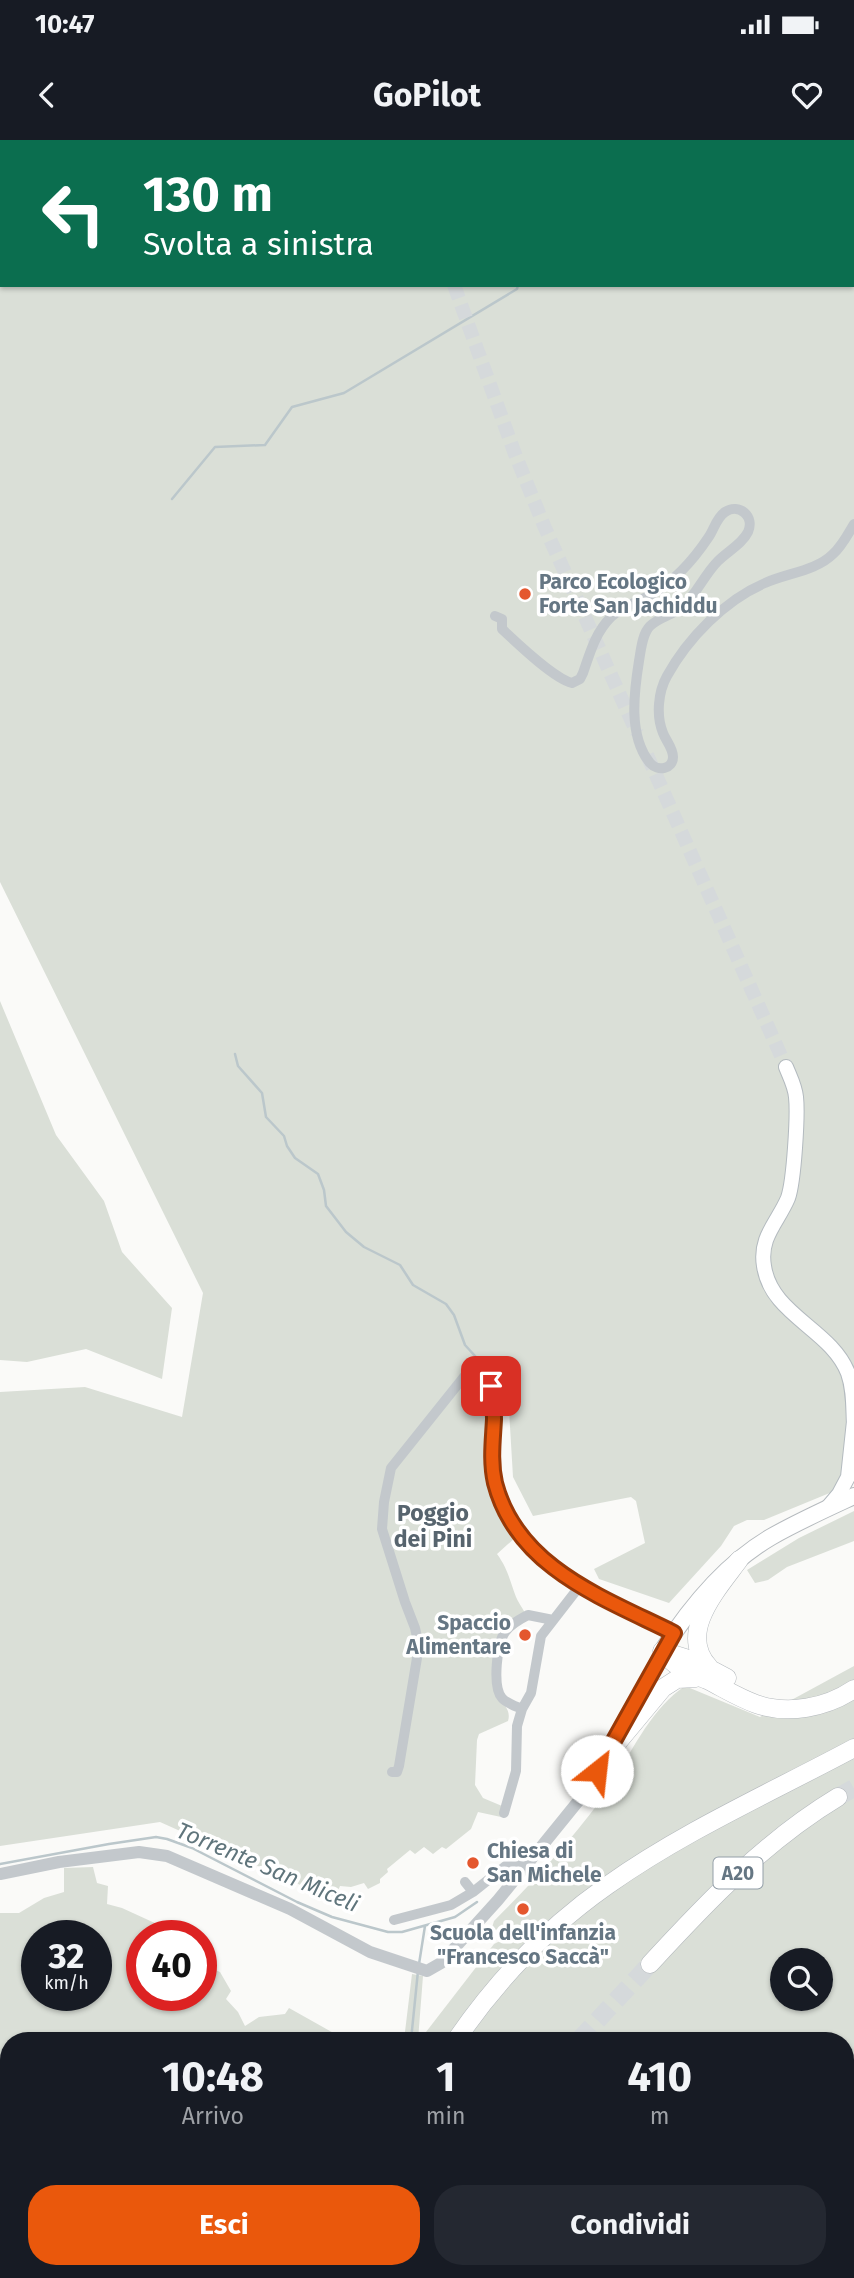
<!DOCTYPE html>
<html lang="it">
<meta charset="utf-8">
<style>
:root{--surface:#171b24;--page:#242831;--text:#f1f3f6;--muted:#9ea1a6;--accent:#ea580c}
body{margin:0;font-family:"Fira Sans",sans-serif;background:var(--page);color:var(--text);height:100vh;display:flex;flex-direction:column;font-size:26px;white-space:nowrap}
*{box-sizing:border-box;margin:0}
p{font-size:23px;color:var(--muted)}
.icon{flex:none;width:38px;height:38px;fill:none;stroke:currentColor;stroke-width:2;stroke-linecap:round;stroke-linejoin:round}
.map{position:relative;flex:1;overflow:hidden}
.side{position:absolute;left:0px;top:1892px;width:854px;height:247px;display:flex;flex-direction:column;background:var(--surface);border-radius:28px 28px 0 0;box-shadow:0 2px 5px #0004}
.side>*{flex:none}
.guide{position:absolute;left:0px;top:0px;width:854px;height:147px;box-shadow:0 2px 5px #0004;background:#0b6e4f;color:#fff;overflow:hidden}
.buttons{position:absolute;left:770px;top:1808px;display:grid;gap:14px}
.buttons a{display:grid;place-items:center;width:63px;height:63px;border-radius:50%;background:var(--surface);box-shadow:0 2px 5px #0004;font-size:35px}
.speed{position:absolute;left:21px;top:1780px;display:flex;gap:14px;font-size:35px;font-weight:700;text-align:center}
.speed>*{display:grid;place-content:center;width:91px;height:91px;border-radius:50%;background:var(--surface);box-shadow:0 2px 5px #0004;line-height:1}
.speed small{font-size:18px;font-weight:400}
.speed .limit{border:10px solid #d22;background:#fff;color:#111}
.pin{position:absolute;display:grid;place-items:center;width:60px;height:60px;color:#fff;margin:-30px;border-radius:14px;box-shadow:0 4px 10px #0006}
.me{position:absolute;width:77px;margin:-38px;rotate:29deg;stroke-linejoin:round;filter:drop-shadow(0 0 5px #0008)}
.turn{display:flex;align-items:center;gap:24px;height:147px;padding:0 28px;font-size:32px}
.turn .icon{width:91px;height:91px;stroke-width:2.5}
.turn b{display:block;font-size:49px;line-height:60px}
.eta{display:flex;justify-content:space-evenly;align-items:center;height:119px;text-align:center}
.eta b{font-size:42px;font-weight:700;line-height:49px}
.cta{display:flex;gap:14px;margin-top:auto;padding:14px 28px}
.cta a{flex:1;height:80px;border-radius:28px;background:var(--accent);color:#fff;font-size:28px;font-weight:700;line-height:80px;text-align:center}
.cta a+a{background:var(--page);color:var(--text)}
.status{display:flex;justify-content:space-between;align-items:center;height:49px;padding:0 35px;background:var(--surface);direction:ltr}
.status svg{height:19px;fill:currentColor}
header{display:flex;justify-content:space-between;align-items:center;height:91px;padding:0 28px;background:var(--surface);font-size:32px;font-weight:700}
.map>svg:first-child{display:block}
.green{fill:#dadfd7;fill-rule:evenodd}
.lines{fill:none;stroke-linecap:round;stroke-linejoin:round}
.stream{stroke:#bbc7cb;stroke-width:2.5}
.secondary-tunnel{stroke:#d5d9db;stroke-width:14;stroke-dasharray:14 7;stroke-linecap:butt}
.motorway-tunnel{stroke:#d5d9db;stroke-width:18;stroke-dasharray:18 9;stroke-linecap:butt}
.secondary-casing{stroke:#b3babf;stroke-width:16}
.primary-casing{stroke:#b5babe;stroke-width:18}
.motorway-casing{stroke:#b4b9bd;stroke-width:19}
.minor{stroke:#c3c8cc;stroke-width:10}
.tertiary{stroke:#c3c8cc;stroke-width:12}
.secondary{stroke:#fff;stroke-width:14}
.primary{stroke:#fff;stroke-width:16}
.motorway{stroke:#fff;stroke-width:18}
.route-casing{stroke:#983908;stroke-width:18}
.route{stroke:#ea580c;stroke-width:12}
.poi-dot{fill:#e4572e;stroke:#fff;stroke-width:2.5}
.labels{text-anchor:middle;stroke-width:7;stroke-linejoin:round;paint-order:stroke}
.shield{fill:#fff;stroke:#939fa8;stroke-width:2}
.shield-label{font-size:19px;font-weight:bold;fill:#657683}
.poi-label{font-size:21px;font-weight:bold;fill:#657683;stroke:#fff;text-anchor:start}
.neighbourhood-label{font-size:23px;font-weight:bold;fill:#57646e;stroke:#fff}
.water-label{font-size:23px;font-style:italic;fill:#60757c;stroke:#fff}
</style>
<div class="status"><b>10:47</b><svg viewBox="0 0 49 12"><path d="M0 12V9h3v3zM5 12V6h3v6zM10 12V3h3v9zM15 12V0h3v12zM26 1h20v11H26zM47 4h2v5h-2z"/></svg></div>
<header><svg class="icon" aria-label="back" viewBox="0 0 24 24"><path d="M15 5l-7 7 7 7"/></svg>GoPilot<svg class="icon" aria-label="heart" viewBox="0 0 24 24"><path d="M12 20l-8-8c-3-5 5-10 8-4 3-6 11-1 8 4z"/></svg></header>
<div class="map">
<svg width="854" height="2138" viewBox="0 0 854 2138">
<rect width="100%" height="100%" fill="#fafaf8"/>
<path class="green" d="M0,0H854L852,105V2H2V145H852V125L854,133V1343L764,1380H747L734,1386L721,1406L669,1463L599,1439L594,1429L645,1403L636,1361L631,1357L533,1376L513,1337L508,1253L500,1222L491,1218L480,1244L487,1250L488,1262L487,1338L516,1397L497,1414C508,1429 510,1441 516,1457C518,1462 522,1467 525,1473L502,1491L498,1558C505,1565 511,1571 508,1581L479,1594L477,1600L475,1645L483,1658L502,1666L501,1677L478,1672L471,1689L446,1709L442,1707L433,1714L424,1707L415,1714L410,1710L387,1729L388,1732L380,1739V1743L368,1749L364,1743L351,1747L340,1746L334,1760L160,1682L0,1706V1252L85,1247L182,1277L203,1153L0,742Z
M0,861L56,995L104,1061L122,1112L172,1168L162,1239L86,1209L27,1222L0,1220Z
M854,1371V1401L787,1427L768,1440L755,1443L747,1430L799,1398Z
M854,1526V2138H0V1773H19L44,1758L64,1752V1728L93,1727L97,1743L108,1746L107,1764L122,1768L181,1795L142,1796V1855H201V1824L220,1832L231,1851L226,1859L238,1872L245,1886L259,1877L285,1874L289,1868L346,1900H9V2130H845V1900H432L426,1892L494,1804L520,1791L514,1785L491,1791L494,1781C532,1743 568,1704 600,1661C627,1624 646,1572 685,1546L760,1577ZM37,1796H96V1855H37ZM782,1820H821V1858H782Z
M412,1834L423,1836L418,1900H404Z"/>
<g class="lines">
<path class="stream" d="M595,2L597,0
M172,359L215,307L265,305L292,267L344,253L517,149L518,145
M235,914L238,926L262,953L266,977L284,996L287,1006L295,1018L318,1034L324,1050L326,1066L346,1092L364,1107L400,1125L413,1145L446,1164L454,1175L465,1205L485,1227
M0,1724L109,1704L156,1697L167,1699L192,1708L297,1762L332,1777L388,1792H402L455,1777L477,1762
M419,1824L425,1786
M411,1900L418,1831
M366,2138L370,2130"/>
<path class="secondary-tunnel" d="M406,0L407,2
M454,145L515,314L545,388L637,593
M647,615L786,927"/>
<path class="motorway-tunnel" d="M838,1657L854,1648
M579,1900L650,1824
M272,2138L282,2130
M350,2138L354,2130"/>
<defs>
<path id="secondary" d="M786,927C790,937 795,946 796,957C798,975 794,1041 788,1058C778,1082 759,1097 764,1126C771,1175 831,1189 848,1233C854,1250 853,1267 854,1285
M828,1367L839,1354L848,1337L854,1281"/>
<path id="primary" d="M662,1511C690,1467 725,1424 771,1397C797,1382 826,1369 854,1356"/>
<path id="motorway" d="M662,1511C675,1528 688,1532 707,1540C723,1548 739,1558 756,1564C788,1575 826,1568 854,1549
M663,1511L695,1521L727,1538
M709,1527C677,1493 717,1450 739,1420
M604,1619L663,1548L677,1539L696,1538
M650,1824C707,1762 765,1701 838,1657
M456,1900C497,1840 548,1787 608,1745C684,1691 772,1652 854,1608"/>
</defs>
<use href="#secondary" class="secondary-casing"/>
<use href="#primary" class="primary-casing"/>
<use href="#motorway" class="motorway-casing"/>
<path class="minor" d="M852,115L854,114
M495,476L502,479V489C517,503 553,538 572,543L580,539L583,533C590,513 595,493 611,477C622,466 639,462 652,454C674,441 694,419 708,398C714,390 716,378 725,372C739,363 755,376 748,392C742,404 728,411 718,421C704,435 697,454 682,467C673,475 659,477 650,486C642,494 641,510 639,521C634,552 628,596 650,623C658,632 673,629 673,617C673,608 666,601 663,593C656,576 658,552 667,536C688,498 725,460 765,443C787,433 816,431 833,414C842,406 848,394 854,384
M522,1569C515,1566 506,1563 502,1558C492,1547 497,1503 505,1492C510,1485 520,1479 528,1475L553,1480
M392,1632H397L399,1626L419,1506L415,1488L405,1462L382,1389L384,1362L391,1328L467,1233H477L491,1246C492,1257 494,1268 494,1278C493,1300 490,1321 495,1343C516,1428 604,1459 674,1493
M504,1673L516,1631L517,1586L522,1569L531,1553L541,1496L579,1447
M465,1742L473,1752L507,1725H526
M394,1780L451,1765L473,1752"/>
<path class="tertiary" d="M617,1595L662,1511
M0,1734L59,1722L139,1712L167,1716L290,1769L370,1812L427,1831L441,1823L498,1760L580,1659L606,1614"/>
<use href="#secondary" class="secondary"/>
<use href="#primary" class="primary"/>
<use href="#motorway" class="motorway"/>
</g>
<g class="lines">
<defs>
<path id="route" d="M491,1246C492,1257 494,1268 494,1279C493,1300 490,1321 495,1343C517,1428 604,1458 674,1493L597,1631"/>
</defs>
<use href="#route" class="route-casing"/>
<use href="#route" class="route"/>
</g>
<g class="poi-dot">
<circle cx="525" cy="454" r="7"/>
<circle cx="525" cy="1495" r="7"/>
<circle cx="473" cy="1723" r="7"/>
<circle cx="523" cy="1769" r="7"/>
</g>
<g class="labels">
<rect class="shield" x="713.5" y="1717.5" width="49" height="31" rx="5"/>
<g class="shield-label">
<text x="738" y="1740">A20</text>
</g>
<g class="poi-label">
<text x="539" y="449">Parco Ecologico<tspan x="539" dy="24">Forte San Jachiddu</tspan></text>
<text x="511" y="1490" text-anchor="end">Spaccio<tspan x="511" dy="24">Alimentare</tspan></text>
<text x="487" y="1718">Chiesa di<tspan x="487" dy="24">San Michele</tspan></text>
<text x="523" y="1800" text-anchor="middle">Scuola dell'infanzia<tspan x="523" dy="24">"Francesco Saccà"</tspan></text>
</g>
<g class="neighbourhood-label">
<text x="433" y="1381">Poggio<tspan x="433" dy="26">dei Pini</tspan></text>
</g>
<g class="water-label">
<text transform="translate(268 1727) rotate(23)" y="8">Torrente San Miceli</text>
</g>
</g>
</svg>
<div class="buttons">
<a><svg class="icon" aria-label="search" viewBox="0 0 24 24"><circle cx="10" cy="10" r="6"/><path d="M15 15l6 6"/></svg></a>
</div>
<div class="speed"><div>32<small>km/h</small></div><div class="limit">40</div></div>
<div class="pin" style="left:491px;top:1246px;background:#d93025"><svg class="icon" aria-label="arrive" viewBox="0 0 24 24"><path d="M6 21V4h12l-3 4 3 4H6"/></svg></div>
<svg class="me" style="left:597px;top:1631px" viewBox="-20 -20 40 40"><circle r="19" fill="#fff"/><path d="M0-13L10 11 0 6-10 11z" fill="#ea580c"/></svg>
<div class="guide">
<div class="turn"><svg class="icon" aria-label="left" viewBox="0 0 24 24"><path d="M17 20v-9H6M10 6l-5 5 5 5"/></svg><div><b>130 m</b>Svolta a sinistra</div></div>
</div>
<section class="side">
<div class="eta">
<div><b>10:48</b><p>Arrivo</p></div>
<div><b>1</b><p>min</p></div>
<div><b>410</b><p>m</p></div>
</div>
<div class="cta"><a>Esci</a><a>Condividi</a></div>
</section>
</div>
